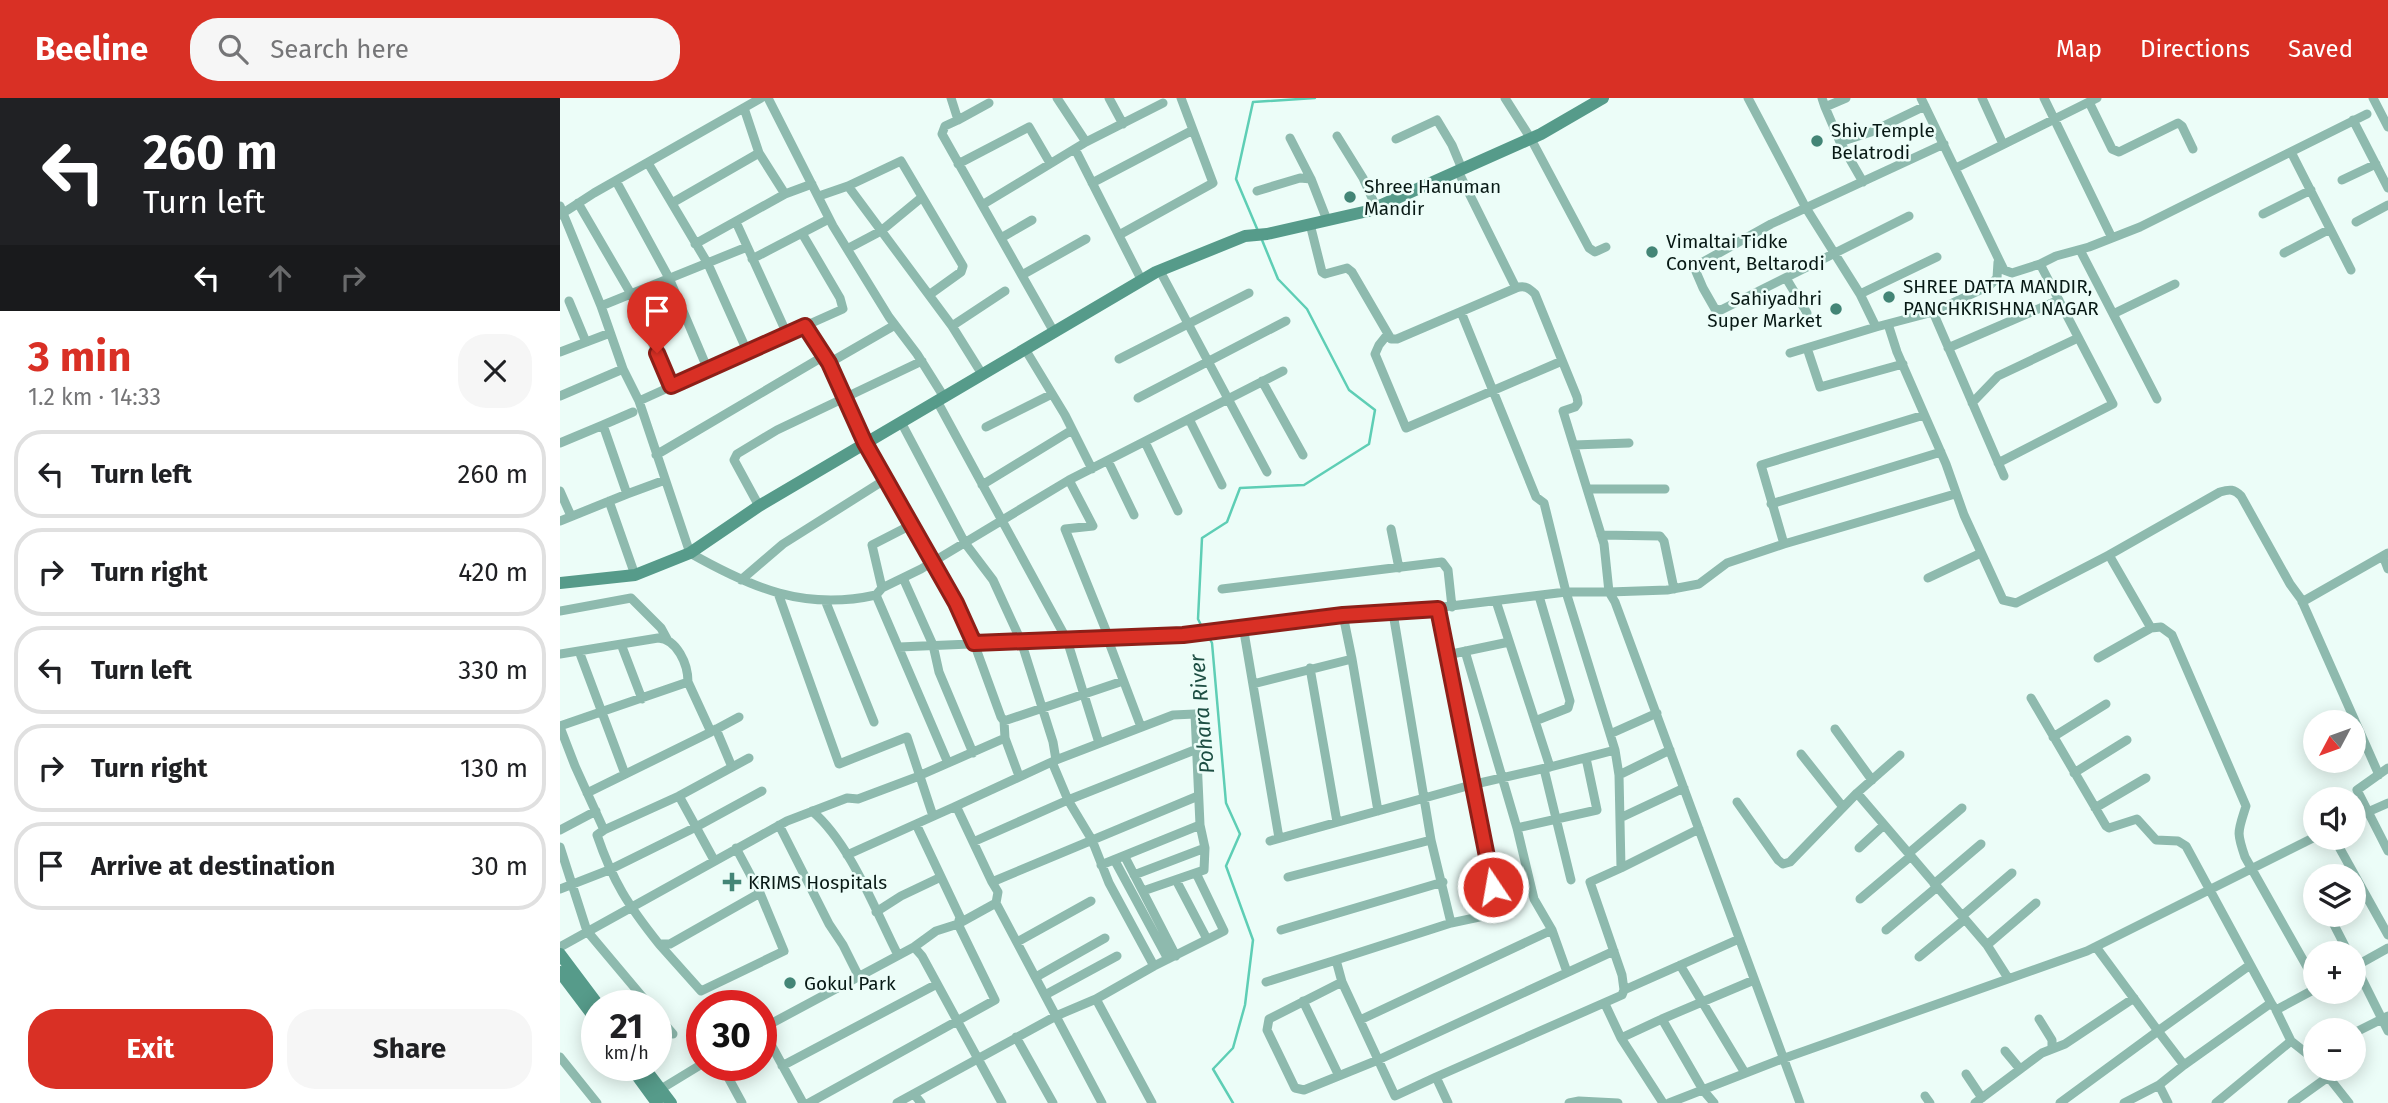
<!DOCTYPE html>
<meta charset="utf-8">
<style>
:root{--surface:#fff;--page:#f6f6f6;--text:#202124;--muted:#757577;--line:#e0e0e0;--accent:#d93025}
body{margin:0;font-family:"Fira Sans",sans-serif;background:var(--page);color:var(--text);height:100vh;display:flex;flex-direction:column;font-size:26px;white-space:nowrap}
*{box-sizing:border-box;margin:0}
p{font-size:23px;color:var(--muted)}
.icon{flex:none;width:38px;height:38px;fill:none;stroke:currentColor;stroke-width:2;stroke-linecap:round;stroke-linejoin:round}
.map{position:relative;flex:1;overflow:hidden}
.side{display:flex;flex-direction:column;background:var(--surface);width:560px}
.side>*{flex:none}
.guide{background:#202124;color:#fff;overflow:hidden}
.needle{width:46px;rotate:229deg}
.fabs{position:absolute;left:1743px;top:612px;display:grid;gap:14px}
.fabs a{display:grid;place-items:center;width:63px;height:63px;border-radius:50%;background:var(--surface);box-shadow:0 4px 18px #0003;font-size:35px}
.speed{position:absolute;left:21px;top:892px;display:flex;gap:14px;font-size:35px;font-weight:700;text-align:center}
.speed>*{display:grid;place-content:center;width:91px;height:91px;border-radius:50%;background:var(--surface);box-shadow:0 4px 18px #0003;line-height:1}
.speed small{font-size:18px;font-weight:400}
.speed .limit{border:10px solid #d22;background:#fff;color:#111}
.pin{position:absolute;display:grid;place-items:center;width:60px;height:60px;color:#fff;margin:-72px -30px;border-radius:50% 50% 50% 0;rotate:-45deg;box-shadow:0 0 7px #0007}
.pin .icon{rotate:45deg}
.me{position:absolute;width:77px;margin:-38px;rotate:348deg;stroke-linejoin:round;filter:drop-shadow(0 0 5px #0008)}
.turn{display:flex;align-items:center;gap:24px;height:147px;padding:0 28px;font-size:32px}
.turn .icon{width:91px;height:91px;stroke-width:2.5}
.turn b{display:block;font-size:49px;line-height:60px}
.lanes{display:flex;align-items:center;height:66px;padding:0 28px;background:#0003;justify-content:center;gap:35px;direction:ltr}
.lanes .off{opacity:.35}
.round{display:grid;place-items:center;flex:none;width:74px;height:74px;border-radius:28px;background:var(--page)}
.head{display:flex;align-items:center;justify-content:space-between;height:119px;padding:0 28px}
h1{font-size:42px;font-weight:700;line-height:52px;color:var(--accent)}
.primary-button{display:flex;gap:14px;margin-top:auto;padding:14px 28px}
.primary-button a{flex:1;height:80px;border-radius:28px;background:var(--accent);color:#fff;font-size:28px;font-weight:700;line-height:80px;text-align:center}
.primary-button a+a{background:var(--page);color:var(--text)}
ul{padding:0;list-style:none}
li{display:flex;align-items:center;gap:21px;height:88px;margin:0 14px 10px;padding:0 14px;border:4px solid var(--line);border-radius:28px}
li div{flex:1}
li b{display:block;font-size:26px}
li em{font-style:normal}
header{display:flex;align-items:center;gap:42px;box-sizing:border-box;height:98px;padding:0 35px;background:var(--accent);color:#fff}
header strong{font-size:33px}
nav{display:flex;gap:38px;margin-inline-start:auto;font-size:24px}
.search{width:490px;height:63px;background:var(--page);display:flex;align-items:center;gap:18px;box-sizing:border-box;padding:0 24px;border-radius:28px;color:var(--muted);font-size:26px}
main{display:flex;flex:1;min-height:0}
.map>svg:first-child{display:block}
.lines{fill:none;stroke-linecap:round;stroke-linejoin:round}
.stream{stroke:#5eceb5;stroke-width:2.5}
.street{stroke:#8ebaae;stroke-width:9}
.secondary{stroke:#569b8a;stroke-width:12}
.route-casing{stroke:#8d1f18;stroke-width:18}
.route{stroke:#d93025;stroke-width:12}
.poi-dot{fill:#438576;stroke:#ecfdf8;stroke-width:2.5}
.labels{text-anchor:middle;stroke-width:5;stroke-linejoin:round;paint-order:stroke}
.poi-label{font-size:19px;fill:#081915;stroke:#ecfdf8;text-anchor:start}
.water-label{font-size:21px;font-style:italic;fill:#1d4e43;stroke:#ecfdf8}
</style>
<header>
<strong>Beeline</strong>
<div class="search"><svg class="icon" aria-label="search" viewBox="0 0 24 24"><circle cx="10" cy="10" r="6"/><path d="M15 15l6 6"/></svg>Search here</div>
<nav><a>Map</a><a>Directions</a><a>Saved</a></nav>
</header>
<main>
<section class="side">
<div class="guide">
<div class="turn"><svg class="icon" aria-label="left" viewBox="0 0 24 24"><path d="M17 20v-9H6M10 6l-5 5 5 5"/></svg><div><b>260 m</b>Turn left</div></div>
<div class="lanes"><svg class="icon" aria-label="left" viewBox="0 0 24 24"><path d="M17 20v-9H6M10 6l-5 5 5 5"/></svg><svg class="icon off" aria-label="ahead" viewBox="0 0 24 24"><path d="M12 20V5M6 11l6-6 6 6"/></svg><svg class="icon off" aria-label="right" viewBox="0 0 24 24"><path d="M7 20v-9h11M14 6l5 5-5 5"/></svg></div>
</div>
<div class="head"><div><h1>3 min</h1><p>1.2 km · 14:33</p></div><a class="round"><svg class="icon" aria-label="close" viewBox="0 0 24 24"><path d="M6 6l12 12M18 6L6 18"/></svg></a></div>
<ul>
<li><svg class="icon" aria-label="left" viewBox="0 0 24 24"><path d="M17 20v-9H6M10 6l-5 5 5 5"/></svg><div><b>Turn left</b></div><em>260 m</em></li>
<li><svg class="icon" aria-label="right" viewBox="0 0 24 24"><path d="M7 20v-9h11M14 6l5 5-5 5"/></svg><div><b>Turn right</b></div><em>420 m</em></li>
<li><svg class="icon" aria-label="left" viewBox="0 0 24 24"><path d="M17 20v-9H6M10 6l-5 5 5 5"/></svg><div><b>Turn left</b></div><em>330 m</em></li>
<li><svg class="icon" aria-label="right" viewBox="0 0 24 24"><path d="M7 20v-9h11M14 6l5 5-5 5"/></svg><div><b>Turn right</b></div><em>130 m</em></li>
<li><svg class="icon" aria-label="arrive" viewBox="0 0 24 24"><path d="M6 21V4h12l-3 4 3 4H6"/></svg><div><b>Arrive at destination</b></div><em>30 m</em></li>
</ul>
<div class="primary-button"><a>Exit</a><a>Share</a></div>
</section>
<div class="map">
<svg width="1828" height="1005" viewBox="0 0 1828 1005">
<rect width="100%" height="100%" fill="#ecfdf8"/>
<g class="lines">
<path class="stream" d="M698,133L676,81L693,4L755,0
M643,531L638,521L642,440L667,424L680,390L744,387L809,346L815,312L789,292L747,211L718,181L702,142
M647,536L652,545L666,705L680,736L666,768L693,842L685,907L673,950L653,971L673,1005"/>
<path class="street" d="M208,0L273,128L329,219L357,256L384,299
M391,0L398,22L385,28L382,36L494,234
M497,0L526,44
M549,0L563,26
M945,0L971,41L1029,150L1035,154L1046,149
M1188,0L1246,110L1300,196L1316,229L1373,214L1429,188L1437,180L1438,164
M1262,0L1265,9L1286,0
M1361,0L1442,168L1444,172L1452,175L1480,166L1496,158L1529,149L1580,129L1807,16
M1422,0L1443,46
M1484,0L1552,140
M1813,0L1828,29
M1529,4L1552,51L1559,54L1618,25L1622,28L1633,51
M1265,9L1280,44L1303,84
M184,10L199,55L225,96
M398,22L429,5
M1793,22L1828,90
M777,38L803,80L816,109
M730,40L751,81L767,122
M836,41L877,22L892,47L902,71
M1280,44L1311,34L1365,8
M515,51L582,183
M1731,54L1791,172
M88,65L148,166L187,253
M398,66L469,29L490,65
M1396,70L1537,0
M898,73L956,190
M1782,82L1816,66
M56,83L109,180L148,272
M532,85L633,32
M288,88L341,63L403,168L401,174L369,197
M697,93L740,80L751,81
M259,98L288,88L392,228L422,276
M18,105L71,196L111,288
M112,105L199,55
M422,107L526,44L603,5
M0,108L41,208L63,271L79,303L130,455C192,490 244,513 316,497L388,665
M1703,116L1751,92
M0,117L34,95L201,0
M1349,118L1161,212L1155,211L1143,190L1134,169L1211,126L1384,46
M176,124L227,236L283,211L280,200L243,137
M1796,124L1828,107
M750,126L762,174L765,176L787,170L792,174L831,241H837L956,190C965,187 969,190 975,196L1017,299L1018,305L1015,309L1003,313L1044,446L1049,494L1107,492L1139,486L1167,465L1224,446L1201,367L1364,317
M559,137L653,85L621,0
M441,140L472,122
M135,146L225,96L252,86
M287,151L321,133L361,100
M1520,152L1597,301
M1724,155L1770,131
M192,161L269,121
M600,173L707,374
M462,177L526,141
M1226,180L1247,215
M1300,196L1377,159
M9,203L26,244
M41,208L187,149
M901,214L976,399L984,405L1006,494L1055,652L990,669
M1373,214L1444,378
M1553,216L1615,186
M1328,226L1337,254L1386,366L1404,417L1443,502L1456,505L1549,457L1660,394C1670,391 1674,391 1681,398L1730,486L1741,501L1819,677
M245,228L269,265L305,345L351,427L312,447L322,490
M392,228L445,193
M827,237L819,247L815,256L846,330L1002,263
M1247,250L1260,289L1343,266
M1388,250L1499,202
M465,251L505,317L532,371
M0,254L50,235
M1230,255L1316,229
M559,261L689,195
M269,265L335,227
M702,283L743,357
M0,298L63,271
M578,300L726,223
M79,303L227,236
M377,303L507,542L539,645
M1412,305L1438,278L1518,240
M629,321L662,387
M341,324L405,445L433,482L461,543L493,644L496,662L394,709
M426,329L492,296
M585,344L618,413
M0,345L43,327
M1014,347L1069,345
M96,357L264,258
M548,363L574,417
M1438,365L1553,306L1480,166
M509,382L533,428L505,431L549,540L550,547L581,629
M422,387L512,332
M1028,391H1105
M0,393L11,418
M67,396L105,382
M49,403L75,477
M1211,406L1381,354
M199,408L174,362L177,356L217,332L362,263
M0,423L67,396L43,327L73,314
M351,427L396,505L414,545L441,619L444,623L445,640
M831,431L839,470
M1041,437L1100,438L1104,443L1114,491
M1224,446L1395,396
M1549,457L1591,530L1601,529L1612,537L1686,708C1678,734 1676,733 1685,759L1755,883
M1823,458L1828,471
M343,480L373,547L379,574L413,655
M1368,480L1421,455
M181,482L223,446L326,381
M662,491L882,464L888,472L892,509
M218,495L279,666L347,639L373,718
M316,497L322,490L361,471L509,382L723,273
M265,502L314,624
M1742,504L1828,455
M878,511L911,687L990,669L936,503
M0,513L71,500L101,530L107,541
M833,515L1006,494H1049L1055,504L1240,1005
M783,517L792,561
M683,528L719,740
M61,546L82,601
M339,549L623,537L783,517L833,515L871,742L891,825L776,862L782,884L835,998L876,979L888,1005
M19,553L65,676
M905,553L957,730L974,801L992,832
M0,556L98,540C117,541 128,566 128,584L0,628
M887,557L949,544
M1538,560L1591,530
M750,570L777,724
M693,586L792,561L818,713
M1471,600L1546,728L1549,730L1577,721L1596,742L1618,743L1626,748L1711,905
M444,623L563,583
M975,623L1008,610L1010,603L979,498
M0,629L15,668L44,732L37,737C53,784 68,807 99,846H110L200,795L176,750
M156,631L172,669
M1275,631L1312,682
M153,633L179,619
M1050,636L1097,615
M1493,639L1546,606
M1241,656L1283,709
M496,662L613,617L635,616L640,727L541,767
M492,664L508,702L532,742L549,785L594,868
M1828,670L1797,692L1828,753
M984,671L1011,782
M1514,675L1567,642
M1059,677L1110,652
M27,695L151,634L128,584
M1297,695L1427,847L1448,880
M119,698L136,729L202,693
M1177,704L1218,762L1223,766L1230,764L1297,695L1340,657
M1535,710L1586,680
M252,713C290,745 315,812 338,857
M1060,720L1124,690
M1794,720L1828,705
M219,727L269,826L283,847L299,879
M957,730L1037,712L1026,660
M0,732L36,713
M44,732L119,698L189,660
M1774,740L1828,837
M710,743L911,687L938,815L891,825
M413,744L508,702L637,651
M0,749L27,833L90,908
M1299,750L1324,727
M1349,755L1402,710
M287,757L356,726
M565,759L616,858
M555,763L608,861
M1061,770L1139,731
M574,777L645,750
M728,779L871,742
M616,782L647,841
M1374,786L1421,746
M0,791L49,772L136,729L154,762
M583,793L644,772L645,750L640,727
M1300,801L1351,758
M436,805L438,794L432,784L638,698
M316,814L341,798L381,779
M1769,817L1789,856
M1402,818L1452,775
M721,832L883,784
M1326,832L1377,789
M457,844L531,803
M99,846L141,893L224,853L200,795
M1427,847L1476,805
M0,849L227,723L287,700L298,701L354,680L445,640L459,678
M354,849L376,833L398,826L400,819L356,726L394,709L398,712L432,784
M1536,849L1598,933L1690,867
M1359,859L1405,821
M1794,865L1828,933
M1120,867L1185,975
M1794,869L1828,850
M476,879L545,840
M706,884L776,862
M782,884L709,921L707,932L735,990L744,992L818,962L1054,853
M1064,892L1179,841
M485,897L557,858
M536,901L594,868L664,833L636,775
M743,903L779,978
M1045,906L1061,940L1103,1005
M96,916L113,936
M1102,921L1194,882
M1479,921L1492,942V951
M800,922L992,832L1007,874
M202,930L243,1005
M201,931L354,849L362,858L442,1005
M1794,935L1828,918
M456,939L493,1005
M1061,940L1102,921L1143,992L1154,1005
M1731,943L1755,962
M1445,953L1460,971
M0,959L37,1005
M1624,967L1711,905L1713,908
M162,968L182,1005
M222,968L377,886
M1762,971L1789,1005
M1406,976L1422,1000
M876,979L1062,897L1064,892L1062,877L1030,784L1061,770L1059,677L1055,652
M96,994L142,966
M354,996L361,1005
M1365,998L1370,1005
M249,1005L435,902L398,826L436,805L542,1005
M337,1005L496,918L536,901L592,1005
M1009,1005L1019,1003L1058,1005
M1109,1005L1222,961L1527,853L1755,739
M1415,1005L1482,955L1505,946L1574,900
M1500,1005L1598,933L1624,967L1599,987L1608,1005
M1564,1005L1599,987
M1656,1005L1731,943L1716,912L1755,891
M1732,1005L1768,979"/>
<path class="secondary" d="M0,485L75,477L130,455L199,408L596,174L685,138L707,136L808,113L981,36L1043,0
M0,856L39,908
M0,874L37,923
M70,968L97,1005
M83,968L111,1005"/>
</g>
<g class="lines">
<defs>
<path id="route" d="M97,255L111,288L245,228L269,265L305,345L396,505L414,545L623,537L783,517L878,511L933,789"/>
</defs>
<use href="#route" class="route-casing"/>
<use href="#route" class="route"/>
</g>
<g class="poi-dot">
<circle cx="1257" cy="43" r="7"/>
<circle cx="790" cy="99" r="7"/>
<circle cx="1092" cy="154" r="7"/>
<circle cx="1329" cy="199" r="7"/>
<circle cx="1276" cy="211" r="7"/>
<path d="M168.5 773.5h7v7h7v7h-7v7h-7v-7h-7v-7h7z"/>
<circle cx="230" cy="885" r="7"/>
</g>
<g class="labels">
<g class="poi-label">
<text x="1271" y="39">Shiv Temple<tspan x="1271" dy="22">Belatrodi</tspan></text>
<text x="804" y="95">Shree Hanuman<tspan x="804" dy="22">Mandir</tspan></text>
<text x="1106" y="150">Vimaltai Tidke<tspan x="1106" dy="22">Convent, Beltarodi</tspan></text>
<text x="1343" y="195">SHREE DATTA MANDIR,<tspan x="1343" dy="22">PANCHKRISHNA NAGAR</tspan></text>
<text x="1262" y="207" text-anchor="end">Sahiyadhri<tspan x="1262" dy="22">Super Market</tspan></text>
<text x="188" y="791">KRIMS Hospitals</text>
<text x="244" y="892">Gokul Park</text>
</g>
<g class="water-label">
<text transform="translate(642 616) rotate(-95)" y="7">Pohara River</text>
</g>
</g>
</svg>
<div class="fabs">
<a><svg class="needle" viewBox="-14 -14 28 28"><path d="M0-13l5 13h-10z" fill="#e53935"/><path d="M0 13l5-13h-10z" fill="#757577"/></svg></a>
<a><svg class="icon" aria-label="sound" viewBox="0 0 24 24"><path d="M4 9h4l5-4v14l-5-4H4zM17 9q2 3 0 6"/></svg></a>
<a><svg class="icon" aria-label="layers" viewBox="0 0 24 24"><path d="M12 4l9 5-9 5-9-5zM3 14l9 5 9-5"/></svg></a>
<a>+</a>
<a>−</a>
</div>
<div class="speed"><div>21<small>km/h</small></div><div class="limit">30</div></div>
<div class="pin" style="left:97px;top:255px;background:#d93025"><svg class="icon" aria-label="arrive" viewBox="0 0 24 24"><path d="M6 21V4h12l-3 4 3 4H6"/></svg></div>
<svg class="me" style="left:933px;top:789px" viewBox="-20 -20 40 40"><circle r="17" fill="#d93025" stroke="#fff" stroke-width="3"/><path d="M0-11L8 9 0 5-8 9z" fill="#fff"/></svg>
</div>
</main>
